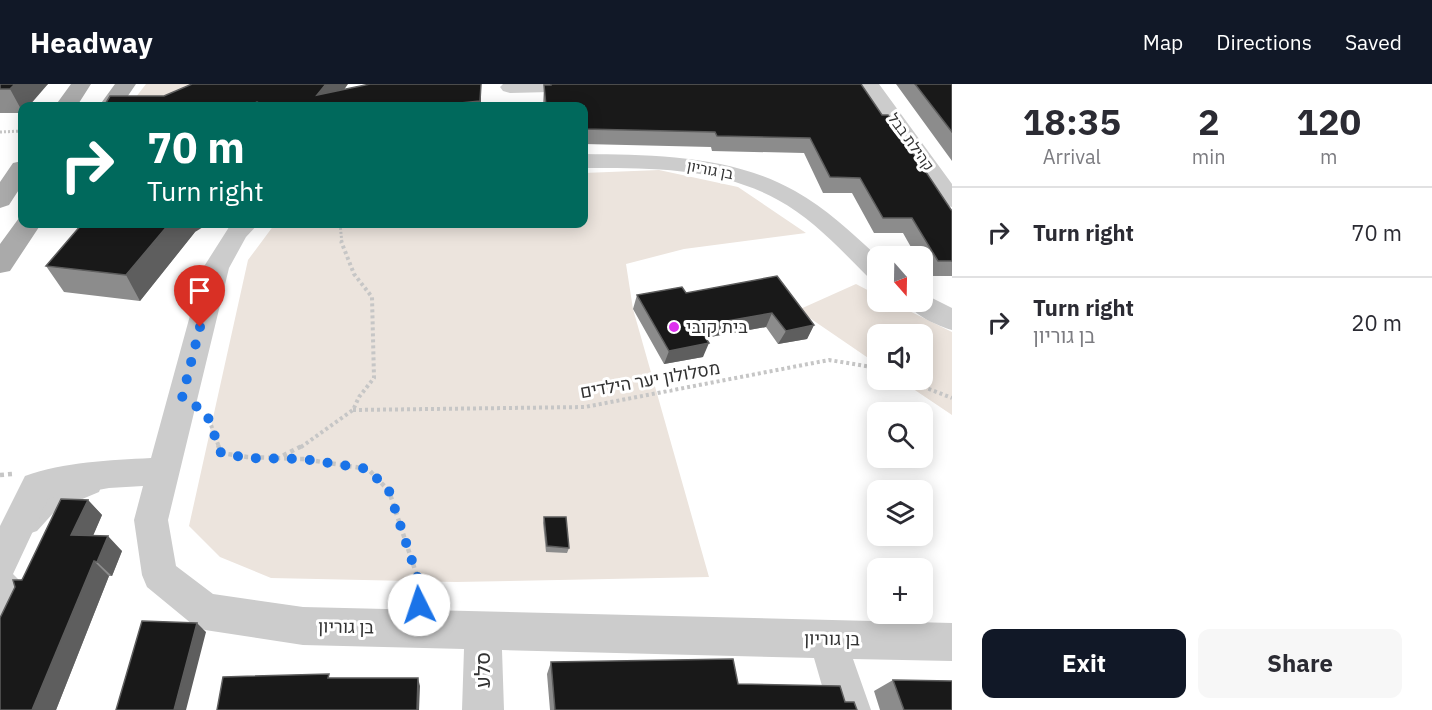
<!DOCTYPE html>
<meta charset="utf-8">
<style>
:root{--surface:#fff;--page:#f7f7f7;--text:#2b2b33;--muted:#7c7c81;--line:#e1e1e2;--accent:#111827}
body{margin:0;font-family:"IBM Plex Sans",Heebo,sans-serif;background:var(--page);color:var(--text);height:100vh;display:flex;flex-direction:column;font-size:22px;white-space:nowrap}
*{box-sizing:border-box;margin:0}
p{font-size:20px;color:var(--muted)}
.icon{flex:none;width:33px;height:33px;fill:none;stroke:currentColor;stroke-width:2;stroke-linecap:round;stroke-linejoin:round}
.map{position:relative;flex:1;overflow:hidden}
.drawer{display:flex;flex-direction:column;background:var(--surface);width:480px}
.drawer>*{flex:none}
.hud{position:absolute;left:18px;top:18px;width:570px;height:126px;border-radius:12px;box-shadow:0 3px 15px #0003;background:#00695c;color:#fff;overflow:hidden}
.needle{width:39px;rotate:160deg}
.tools{position:absolute;left:867px;top:162px;display:grid;gap:12px}
.tools a{display:grid;place-items:center;width:66px;height:66px;border-radius:12px;background:var(--surface);box-shadow:0 3px 15px #0003;font-size:30px}
.pin{position:absolute;display:grid;place-items:center;width:51px;height:51px;color:#fff;margin:-62px -26px;border-radius:50% 50% 50% 0;rotate:-45deg;box-shadow:0 0 6px #0007}
.pin .icon{rotate:45deg}
.me{position:absolute;width:66px;margin:-33px;rotate:356deg;stroke-linejoin:round;filter:drop-shadow(0 0 4px #0008)}
.turn{display:flex;align-items:center;gap:21px;height:126px;padding:0 30px;font-size:27px}
.turn .icon{width:78px;height:78px;stroke-width:2.5}
.turn b{display:block;font-size:42px;line-height:51px}
.eta{display:flex;justify-content:space-evenly;align-items:center;height:102px;text-align:center}
.eta b{font-size:36px;font-weight:700;line-height:42px}
.cta{display:flex;gap:12px;margin-top:auto;padding:12px 30px}
.cta a{flex:1;height:69px;border-radius:12px;background:var(--accent);color:#fff;font-size:24px;font-weight:700;line-height:69px;text-align:center}
.cta a+a{background:var(--page);color:var(--text)}
ul{padding:0;list-style:none}
li{display:flex;align-items:center;gap:18px;height:90px;padding:0 30px;border-top:2px solid var(--line)}
li div{flex:1}
li b{display:block;font-size:22px}
li em{font-style:normal}
header{display:flex;align-items:center;gap:36px;box-sizing:border-box;height:84px;padding:0 30px;background:var(--accent);color:#fff}
header strong{font-size:28px}
nav{display:flex;gap:33px;margin-inline-start:auto;font-size:21px}
main{display:flex;flex:1;min-height:0}
.map>svg:first-child{display:block}
.green{fill:#ece4dd}
.lines{fill:none;stroke-linecap:round;stroke-linejoin:round}
.path-far2{stroke:#c6c6c6;stroke-width:3;stroke-dasharray:2 2;stroke-linecap:butt}
.path-far1{stroke:#c6c6c6;stroke-width:4;stroke-dasharray:3 3;stroke-linecap:butt}
.path{stroke:#c6c6c6;stroke-width:4.5;stroke-dasharray:4 4;stroke-linecap:butt}
.lane{fill:#ccc;fill-rule:evenodd}
.street{fill:#ccc;fill-rule:evenodd}
.primary{fill:#aaa;fill-rule:evenodd}
.wall{fill:#8c8c8c}
.shaded-wall{fill:#5e5e5e}
.building{fill:#191919;stroke:#5e5e5e;stroke-width:1.5}
.route{stroke:#1a73e8;stroke-width:10;stroke-dasharray:0 18}
.poi-dot{fill:#dd30ee;stroke:#fff;stroke-width:2}
.labels{text-anchor:middle;stroke-width:6;stroke-linejoin:round;paint-order:stroke}
.far-street-label{font-size:15px;fill:#323232;stroke:#fff}
.poi-label{font-size:18px;fill:#323232;stroke:#fff;text-anchor:start}
.street-label{font-size:18px;fill:#323232;stroke:#fff}
.near-street-label{font-size:21px;fill:#323232;stroke:#fff}
</style>
<header>
<strong>Headway</strong>
<nav><a>Map</a><a>Directions</a><a>Saved</a></nav>
</header>
<main>
<div class="map">
<svg width="952" height="626" viewBox="0 0 952 626">
<rect width="100%" height="100%" fill="#fff"/>
<path class="green" d="M146,0H260L129,22Z
M659,86L738,103L806,149L684,165L626,180L633,225L709,493L456,498L271,494L220,473L189,442L248,176L274,141L584,140V89Z
M856,200L877,211L878,218H891L952,248V331L900,296H922V250H878L877,280L798,226Z"/>
<g class="lines">
<path class="path-far2" d="M0,48L22,47
M340,140L342,159"/>
<path class="path-far1" d="M906,296L952,314
M353,326L585,323L829,276L878,284
M207,330L219,363
M301,363L353,326L359,313L374,294L372,213L354,190L341,157"/>
<path class="path" d="M218,361L221,369L247,373L303,375L368,385L389,407L419,498V514
M276,375L304,361
M0,391L12,390"/>
<path class="lane" d="M93,396L99,398L101,403L99,408L56,426L37,447L31,449L25,447L22,441C35,413 66,405 93,396Z"/>
<path class="street" d="M503,0H639L637,4L630,6L510,9L503,7L500,3Z
M860,0H879L952,100V123L944,121Z
M584,70C655,71 731,71 795,107C826,124 852,149 878,173V196L869,194C841,166 813,135 778,116C719,83 650,84 584,84Z
M231,140H258L246,153L229,184L168,436L176,482L213,510L303,523L952,539V577L853,575L871,626H829L814,574L502,566L504,626H462L464,565L303,561L205,546L192,540L147,503L142,491L134,436L143,402L109,404L48,415L13,490L26,503L32,516L13,556L0,562V442L25,392C64,378 110,376 151,374L203,184Z
M922,209L952,224V246C938,242 913,231 907,218H922Z"/>
<path class="primary" d="M71,0H91L77,22H55Z
M115,0H136L121,22H99Z
M22,77V101L9,121L0,124V98L13,79Z
M22,133V140H41L10,187L0,189V160L19,134Z"/>
</g>
<path class="wall" d="M0,0H48L22,22V29H0Z
M550,0H861L882,31L952,127V192H928L922,183V172H916L903,149H874L852,109H823L804,69L712,67L711,63L584,60V22H543L544,1H550Z
M896,0H952V77Z
M195,148L140,217L64,208L46,182Z
M777,192L814,241L807,255L778,260L766,243L705,254L703,273L664,280L633,225L637,211L686,209Z
M88,416L102,431L93,451L122,467L112,492H109L56,626H0L15,503Z
M544,433L569,464L567,469L546,468L543,439Z
M551,578L738,600L845,618L857,626H550L547,590Z
M893,596L952,626H880L874,607Z"/>
<path class="shaded-wall" d="M15,0H48L29,22H22V27L10,5Z
M326,0H348L333,22L317,11Z
M481,0V22H431Z
M257,18L258,22H247Z
M169,140H208L195,148L140,217L126,191Z
M772,229L766,243L693,256L698,242Z
M814,241L807,255L778,260L786,247Z
M709,259L703,273L664,280L669,267Z
M88,416L102,431L87,466L71,451Z
M108,452L122,467L112,492L97,478Z
M94,477L109,492L56,626H32Z
M197,539L206,548L186,626H174Z
M418,594L420,602L419,626H417Z"/>
<path class="building" d="M0,0H15L10,5H0Z
M192,0H326L317,11L370,0H481L480,17L431,22H265L257,18L247,22H104L110,12H164Z
M551,0H861L882,31H888L952,127V177H938L912,134H883L860,94L830,93L810,54L717,52L715,48L584,45V22H546L544,1H551Z
M915,0H952V48Z
M82,140H169L126,191L46,182Z
M777,192L814,241L786,247L772,229L698,242L709,259L669,267L637,211L682,203L686,209Z
M61,415L88,416L71,451L108,452L97,478L94,477L32,626H0V534L15,503L13,496H22Z
M544,433H566L569,464L547,462Z
M142,537L197,539L174,626H116Z
M733,575L738,600L840,602L845,618H854L857,626H555L551,578Z
M329,590L328,594H418L417,626H217L223,593Z
M893,596L952,597V626H904Z"/>
<g class="lines">
<path class="route" d="M200,243L182,314L206,328L221,369L247,374L303,375L368,385L389,407L419,498V521"/>
</g>
<circle class="poi-dot" cx="674" cy="243" r="6"/>
<g class="labels">
<g class="far-street-label">
<text transform="translate(911 58) rotate(54)" y="5">קהילת בבל</text>
<text transform="translate(710 86) rotate(11)" y="5">בן גוריון</text>
</g>
<g class="poi-label">
<text x="686" y="249">בית קובי</text>
</g>
<g class="street-label">
<text transform="translate(650 296) rotate(-10)" y="6">מסלולון יער הילדים</text>
<text transform="translate(346 543) rotate(1)" y="6">בן גוריון</text>
<text transform="translate(832 555) rotate(1)" y="6">בן גוריון</text>
</g>
<g class="near-street-label">
<text transform="translate(483 586) rotate(-90)" y="7">סלע</text>
</g>
</g>
</svg>
<div class="tools">
<a><svg class="needle" viewBox="-14 -14 28 28"><path d="M0-13l5 13h-10z" fill="#e53935"/><path d="M0 13l5-13h-10z" fill="#7c7c81"/></svg></a>
<a><svg class="icon" aria-label="sound" viewBox="0 0 24 24"><path d="M4 9h4l5-4v14l-5-4H4zM17 9q2 3 0 6"/></svg></a>
<a><svg class="icon" aria-label="search" viewBox="0 0 24 24"><circle cx="10" cy="10" r="6"/><path d="M15 15l6 6"/></svg></a>
<a><svg class="icon" aria-label="layers" viewBox="0 0 24 24"><path d="M12 4l9 5-9 5-9-5zM3 14l9 5 9-5"/></svg></a>
<a>+</a>
</div>
<div class="pin" style="left:200px;top:243px;background:#d93025"><svg class="icon" aria-label="arrive" viewBox="0 0 24 24"><path d="M6 21V4h12l-3 4 3 4H6"/></svg></div>
<svg class="me" style="left:419px;top:521px" viewBox="-20 -20 40 40"><circle r="19" fill="#fff"/><path d="M0-13L10 11 0 6-10 11z" fill="#1a73e8"/></svg>
<div class="hud">
<div class="turn"><svg class="icon" aria-label="right" viewBox="0 0 24 24"><path d="M7 20v-9h11M14 6l5 5-5 5"/></svg><div><b>70 m</b>Turn right</div></div>
</div>
</div>
<section class="drawer">
<div class="eta">
<div><b>18:35</b><p>Arrival</p></div>
<div><b>2</b><p>min</p></div>
<div><b>120</b><p>m</p></div>
</div>
<ul>
<li><svg class="icon" aria-label="right" viewBox="0 0 24 24"><path d="M7 20v-9h11M14 6l5 5-5 5"/></svg><div><b>Turn right</b></div><em>70 m</em></li>
<li><svg class="icon" aria-label="right" viewBox="0 0 24 24"><path d="M7 20v-9h11M14 6l5 5-5 5"/></svg><div><b>Turn right</b><p>בן גוריון</p></div><em>20 m</em></li>
</ul>
<div class="cta"><a>Exit</a><a>Share</a></div>
</section>
</main>
